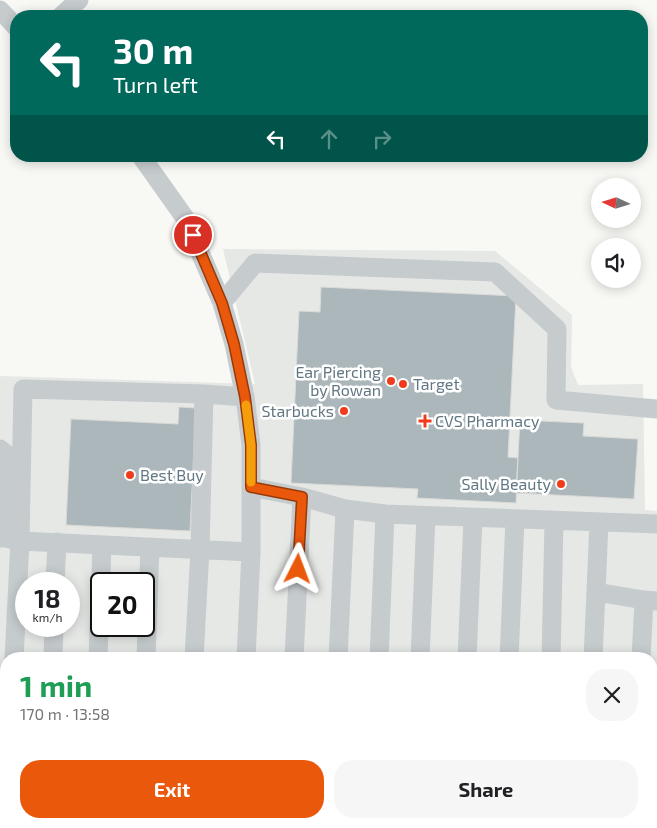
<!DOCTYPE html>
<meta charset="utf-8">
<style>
:root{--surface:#fff;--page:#f6f6f6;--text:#202124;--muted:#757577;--accent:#ea580c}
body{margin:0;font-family:"Exo 2",sans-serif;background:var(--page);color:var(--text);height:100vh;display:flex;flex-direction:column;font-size:19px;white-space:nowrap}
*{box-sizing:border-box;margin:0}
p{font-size:16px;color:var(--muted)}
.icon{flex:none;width:28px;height:28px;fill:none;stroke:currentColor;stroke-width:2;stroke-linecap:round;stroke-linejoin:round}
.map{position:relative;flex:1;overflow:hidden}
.sheet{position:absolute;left:0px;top:652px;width:658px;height:176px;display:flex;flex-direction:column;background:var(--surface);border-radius:20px 20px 0 0;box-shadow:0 2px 12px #0003}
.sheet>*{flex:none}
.hud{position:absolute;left:10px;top:10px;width:638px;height:152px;border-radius:20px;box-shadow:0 2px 12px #0003;background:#00695c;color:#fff;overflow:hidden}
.needle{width:32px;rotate:274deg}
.fabs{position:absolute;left:591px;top:178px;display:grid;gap:10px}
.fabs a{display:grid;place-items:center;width:50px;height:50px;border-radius:50%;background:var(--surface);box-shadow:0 2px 12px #0003;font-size:25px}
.speed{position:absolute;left:15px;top:572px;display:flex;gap:10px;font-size:25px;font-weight:700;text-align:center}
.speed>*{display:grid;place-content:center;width:65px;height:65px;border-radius:50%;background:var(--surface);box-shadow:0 2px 12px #0003;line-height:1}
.speed small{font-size:12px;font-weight:400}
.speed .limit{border:2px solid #111;border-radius:8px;background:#fff;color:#111}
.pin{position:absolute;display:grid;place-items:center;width:42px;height:42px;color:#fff;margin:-21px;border:2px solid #fff;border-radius:50%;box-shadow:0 1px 5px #0007}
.me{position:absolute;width:55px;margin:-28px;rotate:3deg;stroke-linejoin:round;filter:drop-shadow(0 0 4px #0008)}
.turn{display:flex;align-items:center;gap:18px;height:105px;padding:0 20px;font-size:22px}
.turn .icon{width:65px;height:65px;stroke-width:2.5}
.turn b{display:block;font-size:35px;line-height:42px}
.lanes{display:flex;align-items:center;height:48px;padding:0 20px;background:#0003;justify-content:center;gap:25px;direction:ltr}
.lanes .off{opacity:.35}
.round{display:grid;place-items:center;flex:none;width:52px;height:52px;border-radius:20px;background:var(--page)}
.summary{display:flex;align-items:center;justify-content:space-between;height:85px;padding:0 20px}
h1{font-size:30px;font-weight:700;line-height:38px;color:#1e9e55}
.cta{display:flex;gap:10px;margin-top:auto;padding:10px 20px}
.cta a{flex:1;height:58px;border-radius:20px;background:var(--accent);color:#fff;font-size:20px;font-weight:700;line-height:58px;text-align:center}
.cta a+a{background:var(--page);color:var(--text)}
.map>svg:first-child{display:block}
.built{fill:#e6e8e6;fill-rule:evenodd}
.building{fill:#acb7bb;stroke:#dadad7}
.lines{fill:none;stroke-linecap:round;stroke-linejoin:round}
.major-casing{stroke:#b9bec1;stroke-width:26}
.minor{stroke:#c6cbce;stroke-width:19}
.major{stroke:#fff;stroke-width:24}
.route-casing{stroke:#983908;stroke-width:12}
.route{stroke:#ea580c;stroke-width:9}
.slow{stroke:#f59e0b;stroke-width:9}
.poi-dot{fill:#f13b1c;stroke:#fff;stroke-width:2}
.labels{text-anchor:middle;stroke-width:5;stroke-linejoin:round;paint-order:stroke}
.poi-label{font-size:16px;fill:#617783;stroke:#fff;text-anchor:end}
</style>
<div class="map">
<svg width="657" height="828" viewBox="0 0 657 828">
<rect width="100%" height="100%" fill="#f8f8f5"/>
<path class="built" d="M223,249L495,251L572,315L571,367L578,385L643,384L645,510L657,511V828H0V376L255,384ZM26,584H69V626H26ZM101,584H144V626H101ZM6,659H651V822H6Z"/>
<path class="building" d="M321,287L516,296L508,457L518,458L516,503L417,498L418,489L291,483L299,311L320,312Z
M179,407L196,408L190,531L66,525L71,419L178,424Z
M520,420L584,423L583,436L638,439L634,499L516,493Z
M278,822H327L326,828H278Z
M83,826L126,828H83Z"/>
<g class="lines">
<defs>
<path id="major" d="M0,749H6
M651,782H657"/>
</defs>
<use href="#major" class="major-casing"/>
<path class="minor" d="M0,10L16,27
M61,16L79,0
M141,156L185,218L222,303L234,344L245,397L251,445V552L246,659
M222,303L255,263L495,272L557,329L556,400L657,409
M0,449L6,454L1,538
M251,487L302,497L345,509L385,514L657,524
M0,537L20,541L23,389L204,394L245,397
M55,584L57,542
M596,592L644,600
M14,659L20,541L251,552
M53,659L54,626
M98,659L102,545
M146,659L150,547
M194,659L200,549L204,394
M294,659L302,497
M338,659L345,509
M379,659L385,514
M420,659L426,516
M467,659L473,518
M509,659L515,519
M551,659L554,521
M593,659L599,523
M641,659L644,600L657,601
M0,684L6,685
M651,726L657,727
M0,811H6
M552,822L622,828
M57,828V822
M153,828V822
M353,828V822
M400,828L401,822
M448,828L449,822"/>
<use href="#major" class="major"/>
</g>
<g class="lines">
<defs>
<path id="route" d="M193,235L222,303L234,344L245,397L251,445V487L302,497L298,569"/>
</defs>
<use href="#route" class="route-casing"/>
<use href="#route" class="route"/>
<path class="slow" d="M246,405L251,445V482"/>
</g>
<g class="poi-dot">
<circle cx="391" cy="381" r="5"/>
<circle cx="403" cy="384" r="5"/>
<circle cx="344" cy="411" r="5"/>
<path d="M422.5 413.5h5v5h5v5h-5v5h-5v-5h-5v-5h5z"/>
<circle cx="130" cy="475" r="5"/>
<circle cx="561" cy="484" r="5"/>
</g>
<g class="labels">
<g class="poi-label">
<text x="381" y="378">Ear Piercing<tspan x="381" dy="18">by Rowan</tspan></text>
<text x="413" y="390" text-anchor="start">Target</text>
<text x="334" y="417">Starbucks</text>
<text x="435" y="427" text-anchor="start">CVS Pharmacy</text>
<text x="140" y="481" text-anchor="start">Best Buy</text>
<text x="551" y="490">Sally Beauty</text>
</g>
</g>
</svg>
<div class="fabs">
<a><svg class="needle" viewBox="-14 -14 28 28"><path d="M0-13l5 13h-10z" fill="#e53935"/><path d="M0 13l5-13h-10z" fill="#757577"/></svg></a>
<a><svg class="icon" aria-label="sound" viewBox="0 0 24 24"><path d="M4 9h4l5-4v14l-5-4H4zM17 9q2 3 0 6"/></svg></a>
</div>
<div class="speed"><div>18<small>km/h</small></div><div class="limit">20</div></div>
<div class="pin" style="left:193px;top:235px;background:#d93025"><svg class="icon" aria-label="arrive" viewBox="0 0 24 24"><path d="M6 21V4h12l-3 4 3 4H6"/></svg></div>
<svg class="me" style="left:298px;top:569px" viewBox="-20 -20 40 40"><path d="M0-17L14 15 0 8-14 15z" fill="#ea580c" stroke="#fff" stroke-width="4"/></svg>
<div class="hud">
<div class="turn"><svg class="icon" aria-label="left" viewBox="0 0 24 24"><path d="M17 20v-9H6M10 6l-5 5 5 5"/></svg><div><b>30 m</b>Turn left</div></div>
<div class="lanes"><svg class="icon" aria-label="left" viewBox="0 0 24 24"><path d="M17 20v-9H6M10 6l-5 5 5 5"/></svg><svg class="icon off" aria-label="ahead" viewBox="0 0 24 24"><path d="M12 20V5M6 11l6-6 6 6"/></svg><svg class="icon off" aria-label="right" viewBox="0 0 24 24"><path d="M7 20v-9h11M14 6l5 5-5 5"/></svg></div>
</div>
<section class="sheet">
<div class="summary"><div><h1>1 min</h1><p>170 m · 13:58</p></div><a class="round"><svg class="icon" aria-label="close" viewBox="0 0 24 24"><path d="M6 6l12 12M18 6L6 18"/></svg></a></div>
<div class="cta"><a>Exit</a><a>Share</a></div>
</section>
</div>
